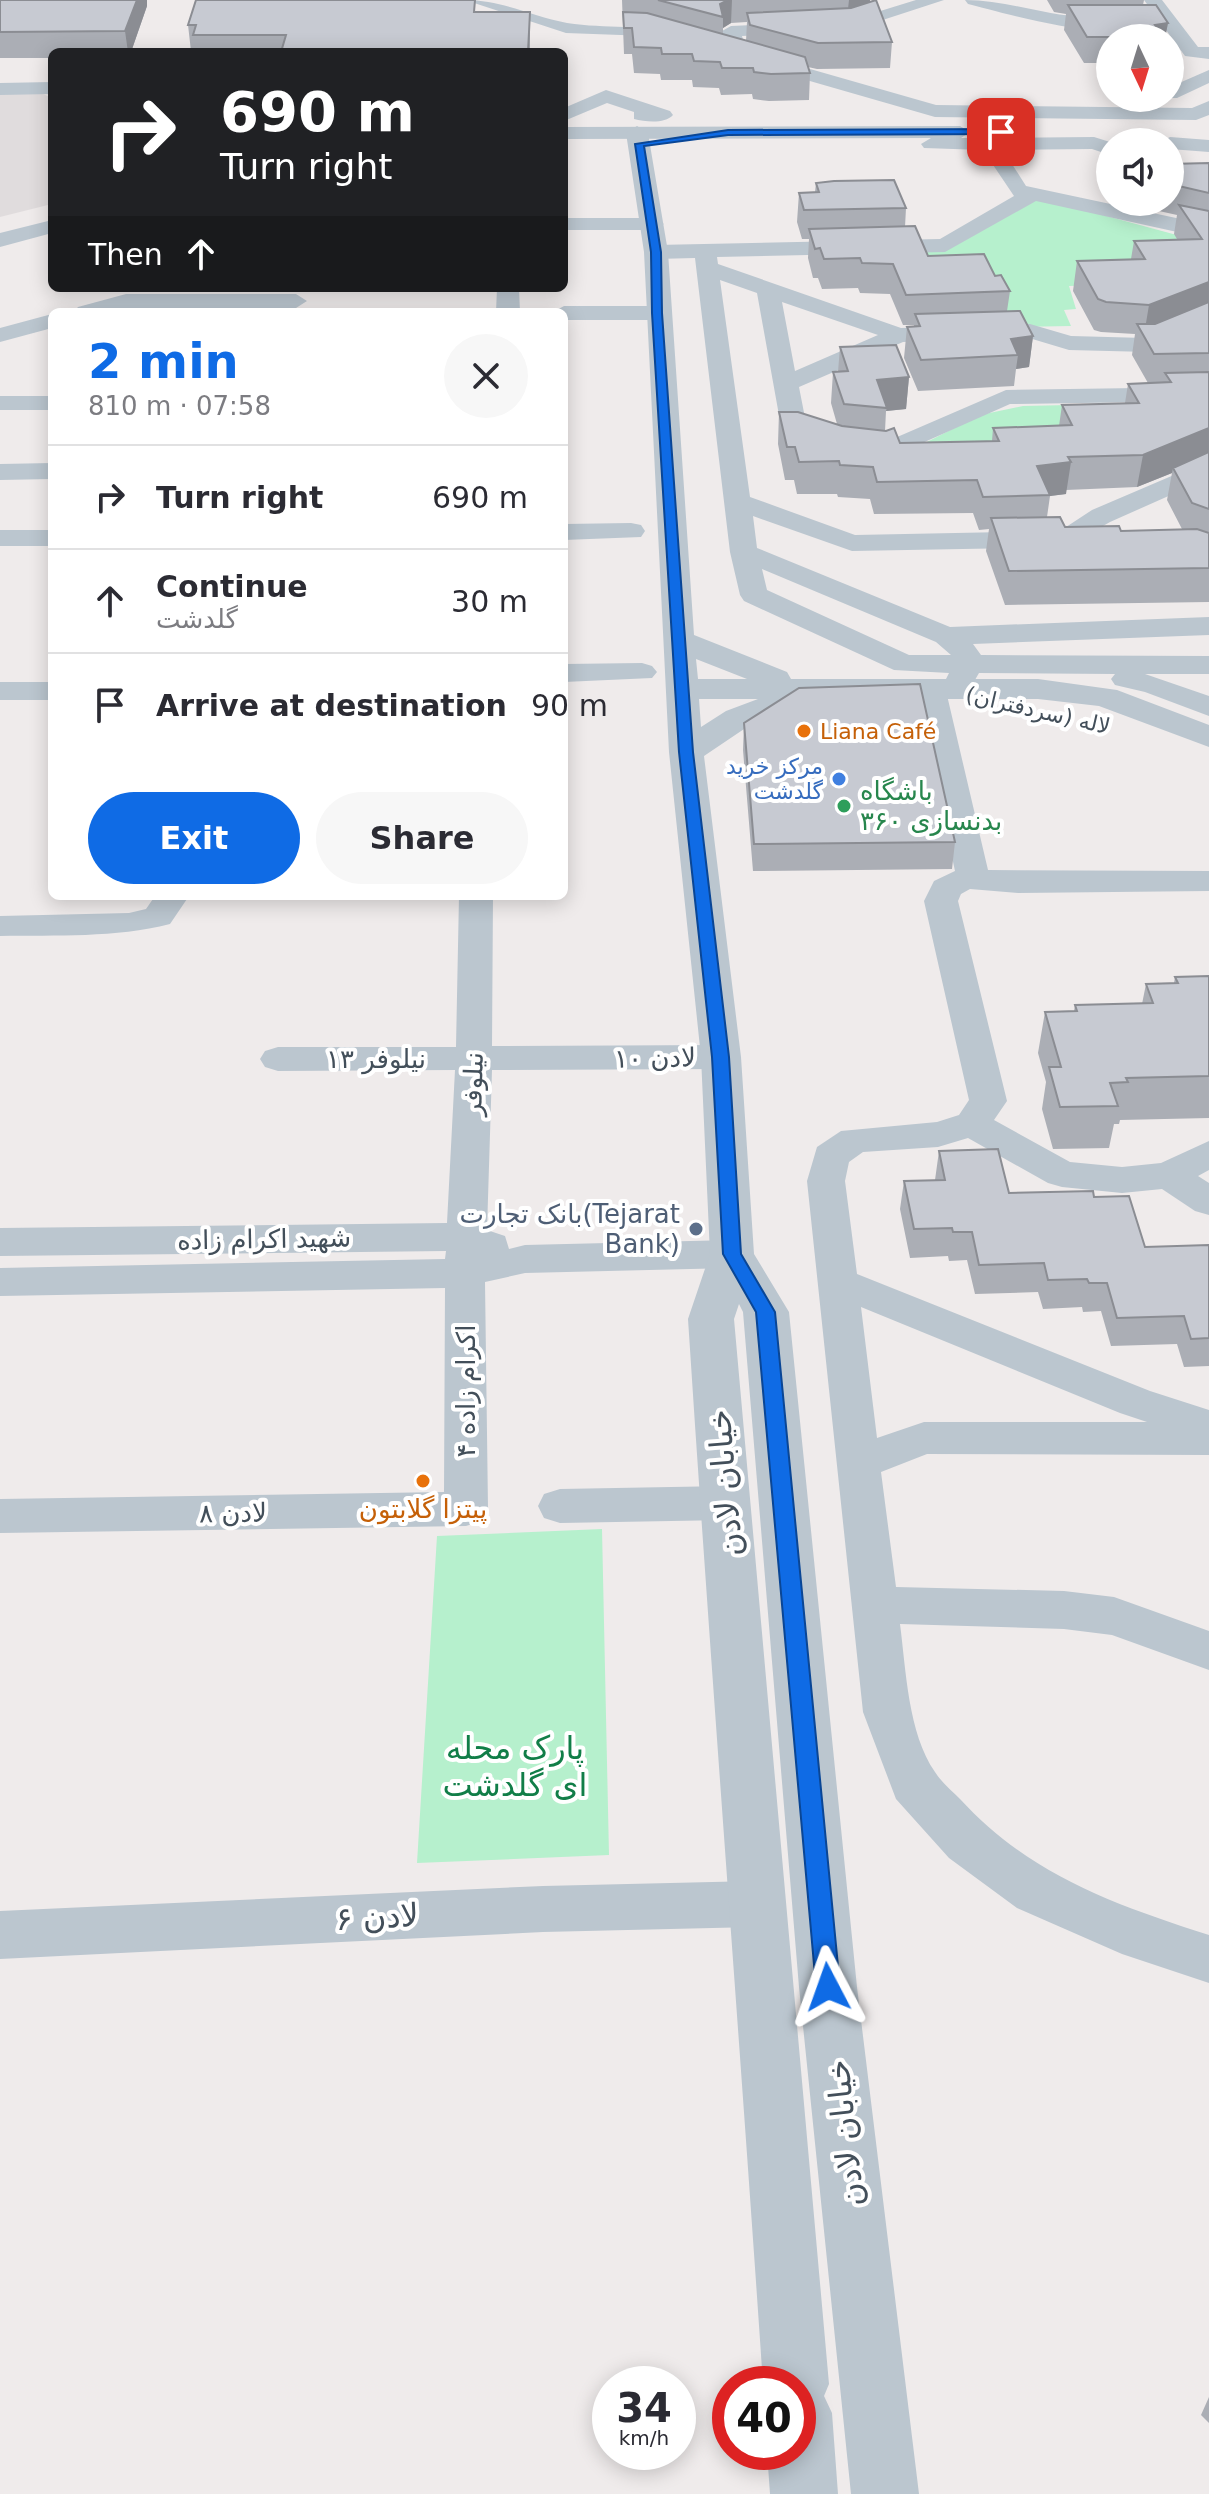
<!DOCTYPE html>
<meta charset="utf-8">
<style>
:root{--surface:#fff;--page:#f7f7f7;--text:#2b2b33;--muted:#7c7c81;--line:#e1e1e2;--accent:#0f6be5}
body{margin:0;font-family:"DejaVu Sans","Noto Sans Arabic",sans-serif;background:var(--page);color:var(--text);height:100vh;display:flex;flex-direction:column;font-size:30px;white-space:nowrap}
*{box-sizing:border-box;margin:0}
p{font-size:26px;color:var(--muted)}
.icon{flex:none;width:44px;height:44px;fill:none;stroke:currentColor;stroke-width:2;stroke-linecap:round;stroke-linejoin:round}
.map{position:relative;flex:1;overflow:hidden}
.details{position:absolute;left:48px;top:308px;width:520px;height:592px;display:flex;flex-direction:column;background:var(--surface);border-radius:12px;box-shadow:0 4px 20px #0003}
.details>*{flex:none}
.hud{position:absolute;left:48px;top:48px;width:520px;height:244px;border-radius:12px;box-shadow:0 4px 20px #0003;background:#202124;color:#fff;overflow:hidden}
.needle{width:52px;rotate:176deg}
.controls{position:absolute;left:1096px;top:24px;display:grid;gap:16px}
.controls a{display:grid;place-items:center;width:88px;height:88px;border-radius:50%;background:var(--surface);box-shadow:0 4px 20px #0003;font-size:40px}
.speed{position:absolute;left:592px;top:2366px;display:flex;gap:16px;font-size:40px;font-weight:700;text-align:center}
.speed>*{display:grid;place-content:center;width:104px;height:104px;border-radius:50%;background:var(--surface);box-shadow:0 4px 20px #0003;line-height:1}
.speed small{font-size:20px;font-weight:400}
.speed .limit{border:12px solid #d22;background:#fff;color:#111}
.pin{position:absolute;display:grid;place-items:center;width:68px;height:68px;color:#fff;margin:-34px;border-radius:16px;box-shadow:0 4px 12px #0006}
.me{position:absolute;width:88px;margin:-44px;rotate:356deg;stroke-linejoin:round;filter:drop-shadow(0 0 6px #0008)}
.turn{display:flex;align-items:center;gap:28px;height:168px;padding:0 40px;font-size:36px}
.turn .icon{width:104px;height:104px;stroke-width:2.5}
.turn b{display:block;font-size:56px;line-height:68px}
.then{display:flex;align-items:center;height:76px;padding:0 40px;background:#0003;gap:16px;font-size:30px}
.round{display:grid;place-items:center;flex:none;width:84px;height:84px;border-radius:42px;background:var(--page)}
.overview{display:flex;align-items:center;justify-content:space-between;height:136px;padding:0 40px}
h1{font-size:48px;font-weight:700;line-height:60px;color:var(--accent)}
.action{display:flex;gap:16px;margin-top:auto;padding:16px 40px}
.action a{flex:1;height:92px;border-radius:48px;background:var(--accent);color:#fff;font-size:32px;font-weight:700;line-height:92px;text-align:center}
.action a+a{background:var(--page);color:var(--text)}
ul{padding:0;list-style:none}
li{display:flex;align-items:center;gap:24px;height:104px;padding:0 40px;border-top:2px solid var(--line)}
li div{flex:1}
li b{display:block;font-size:30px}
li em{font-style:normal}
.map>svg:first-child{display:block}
.education{fill:#e0dcdd}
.green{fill:#b6f0cd}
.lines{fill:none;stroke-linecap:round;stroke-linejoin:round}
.minor{fill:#bbc6cf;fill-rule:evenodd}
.tertiary{fill:#bbc6cf;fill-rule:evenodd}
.wall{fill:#abaeb5;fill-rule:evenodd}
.shaded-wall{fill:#8b8d93}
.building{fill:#c7cad2;stroke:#8b8d93;stroke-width:2}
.route{fill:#0f6be5;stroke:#0a4695;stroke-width:2}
.food-dot{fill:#e8710a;stroke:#fff;stroke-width:3}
.shop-dot{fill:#3f7fe0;stroke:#fff;stroke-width:3}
.leisure-dot{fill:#2e9e5b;stroke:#fff;stroke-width:3}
.service-dot{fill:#5c6f8a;stroke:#fff;stroke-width:3}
.labels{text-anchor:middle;stroke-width:8;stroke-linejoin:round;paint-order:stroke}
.far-street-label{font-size:22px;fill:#434f5a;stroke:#fff}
.far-food-label{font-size:22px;fill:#c56008;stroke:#fff;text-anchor:start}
.far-shop-label{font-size:22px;fill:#366cbe;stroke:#fff;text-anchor:end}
.leisure-label{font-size:26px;fill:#27864d;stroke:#fff;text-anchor:start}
.street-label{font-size:26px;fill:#434f5a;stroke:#fff}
.service-label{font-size:26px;fill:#4e5e75;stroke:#fff;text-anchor:end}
.food-label{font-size:26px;fill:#c56008;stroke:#fff}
.near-street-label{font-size:32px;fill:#434f5a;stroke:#fff}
.near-park-label{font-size:32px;fill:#117e48;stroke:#fff}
</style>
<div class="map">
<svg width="1209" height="2494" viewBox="0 0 1209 2494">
<rect width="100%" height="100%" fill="#efebeb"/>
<path class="education" d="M0,94H43L52,98V204L0,217Z"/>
<path class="green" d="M1040,198L1173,234L1209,237L1130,284L1069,286L1076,309L1064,310L1071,326L1012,327L841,250L949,249Z
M1209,402L1049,455L919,446L980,415L1023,406Z
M602,1529L609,1855L417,1863L437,1536Z"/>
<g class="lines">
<path class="minor" d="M465,0C502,0 531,16 567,23C607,29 641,24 683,34L686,38L677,43L648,36L566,33Z
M916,0H944L849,31L742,36L747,54L738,60L729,54L722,31L731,26L848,21Z
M965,0C1007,0 1045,16 1086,17C1099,17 1119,14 1129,23C1108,44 997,11 968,4Z
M1144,0H1162L1198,47H1209V59L1185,56Z
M758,54L936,105L1192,108L1209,101V115L1196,120L935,117L751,64V56Z
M1209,70V83L1177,98H1163H1170V87Z
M52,82V94L0,95V83Z
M606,90L670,111L673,115C665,124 646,122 634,119V112L607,103L564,121V108Z
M960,126L970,132L961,138H975L972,132L982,126L989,128L995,138L1094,137L1110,142V155L1092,149L1003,150L1026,186L1209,225V239L1036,201L945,252L717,257L718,264L901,328L1030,324L1071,336L1145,338L1209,311V327L1149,352L1069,350L1029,338L903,342L799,387L807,428L843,440L881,444L1006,390L1209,387V401L1010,404L884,460L840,455L786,437L782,432L757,293L720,280L750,497L855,535L1060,531L1092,510L1209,460V478L1110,522L1066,547L852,551L753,516L757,548L950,627L1209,617V635L973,644L981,655L1209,656V674H1145L1209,696V716L1145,692L1115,685L1111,679L1115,674L979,673L972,685H950L946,679L949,673L894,670L744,601L740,595L730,552L695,258L656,259L645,252L656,245L940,239L1014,196L983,150L924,148L921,144L931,138L564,139V127ZM782,302L878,335L795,371ZM762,569L936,642L951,655H909L767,590Z
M1170,137L1209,140V152L1170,149V142H1161Z
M564,218H653L664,224L653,230H564Z
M52,220V233L0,247V233Z
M497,288H519L520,312H496Z
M126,294H296L307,301L296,308H127L112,312H74L78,307Z
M564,306H657L669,313L657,320H564V312H553Z
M52,314V328L0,342V328Z
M0,396H52V410H0Z
M52,463V479L0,480V464Z
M631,523L641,525L645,531L641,537L564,540V524Z
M0,530H52V546H0Z
M642,663L652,666L657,672L652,678L564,682V664Z
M0,682H52V700H0Z
M931,682L942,685L946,691L988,870L1209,871V891L1018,893L970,889L961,894L958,901L1007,1101L994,1120L1070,1162L1122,1167L1161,1163L1209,1141V1170L1198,1176L1209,1183V1215L1195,1211L1162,1189L1122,1193L1062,1187L1048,1183L968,1138L938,1147L863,1152L849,1162L845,1181L857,1274L1150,1391L1209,1410V1455L927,1454L881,1472L896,1587L1064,1591L1114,1597L1209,1631V1670L1112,1635L1064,1629L900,1624C906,1670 908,1733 935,1772C941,1782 952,1791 960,1799C1030,1875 1113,1904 1209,1935V1983L1122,1954L1017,1908L949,1858L896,1799L863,1712L807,1181L817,1147L841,1131L937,1122L959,1115L969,1100L924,901L934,881L955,871L916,691L920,685ZM861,1307L1120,1413L1147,1422H924L877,1438Z
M155,896H189L170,924C115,938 57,935 0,936V916L129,913L146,909Z
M459,896H493L492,1046L721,1045L734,1049L739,1057L734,1065L721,1069L492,1070L487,1230L505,1236L509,1249L525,1245L732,1240L746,1244L752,1254L746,1264L732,1268L525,1273L485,1282L488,1509L482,1521L466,1526L0,1533V1499L444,1492L445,1288L0,1296V1268L445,1259L446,1251L0,1256V1228L447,1223L455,1070L278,1071L265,1067L260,1059L265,1051L278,1047H456Z
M727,1486L743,1491L749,1503L743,1515L727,1520L560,1523L544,1518L538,1506L544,1494L560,1489Z
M755,1881L773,1887L781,1904L773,1921L755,1927L543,1932L0,1959V1911L543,1886Z"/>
<path class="tertiary" d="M637,126L648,133L668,252L694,635L787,672L791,679H1038L1117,690L1209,725V747L1099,706L1038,699H806L802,705L750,725L704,756L741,1057L754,1254L789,1312L857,1987L919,2494H851L799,1987L743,1312L739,1304L734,1319L829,2384L824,2396L832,2413L838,2494H770L767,2452H798V2384H763C739,2029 711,1674 688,1319L710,1254L701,1057L669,752L644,252L626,133ZM696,659L747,679H698ZM699,699H758L726,711L701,727Z"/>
</g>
<path class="wall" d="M0,0L147,6L131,52H52V58H0Z
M622,0H870V2L892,42L890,68L817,69L808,67L810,73L809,100L769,101L753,99L752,94L721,95L719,88L693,87L692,80H661L660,74L634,73L632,54H624ZM747,22L746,41L723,34V28L731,23Z
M1047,0H1144L1143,5L1168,23L1165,38H1110V63H1084L1064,30L1066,14L1054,12Z
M477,12H530V52H195L191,51L188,25Z
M1209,163V602L1005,605L986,551L989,529L979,530L973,513L874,514L870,499L838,497L837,494H797L794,480H785L778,444L779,412L837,424L831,403L833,372H838L840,347L909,377L906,409L886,411L885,431L900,443L992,441L993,428L1059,426L1062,405L1125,403L1128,384L1148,383L1132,355L1135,334L1101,332L1094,330L1073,291L1077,261L1131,259L1134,241L1177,239L1174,234L1177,215L1159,211L1153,202H1170V164ZM1172,473L1167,500L1182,529L1121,531L1065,527L1047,517L1050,496L1066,494V490L1137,487Z
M816,183L906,208L905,227L928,256L995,276L1010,291L1007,311L1033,336L1029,367L1016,369L1014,386L918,391L904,358L907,327H914V325H903L890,294L860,293L858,288L822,289L818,278H813L808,258L809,239H802L797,222L799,193L815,192Z
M744,723L955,842L952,869L753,871L743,750Z
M1209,976V1118L1120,1120L1119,1124H1114L1109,1148L1053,1149L1042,1109L1046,1082L1038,1053L1045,1012L1074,1011L1075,1005L1142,1004L1146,984L1174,983L1175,977Z
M939,1151L1009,1193L1094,1197L1145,1247L1209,1245V1366L1184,1367L1177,1344L1111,1346L1101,1311L1083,1312L1082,1307L1043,1309L1038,1292L975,1294L967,1260L949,1261L948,1256L910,1258L900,1209L904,1181L935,1180Z
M1209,2397V2423L1201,2415Z"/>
<path class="shaded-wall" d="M137,0H147V6L131,52H128L125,31Z
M728,0H732L731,23L723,28V17L720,4Z
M849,0H870L869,11L847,18Z
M1168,23L1165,38H1158L1159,30L1155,25Z
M1209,282V310L1144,335L1149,305Z
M1033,336L1029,367L1016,369L1018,355L1011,339Z
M909,377L906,409L886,411L887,408L877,380Z
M1209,428V457L1173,468L1172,473L1137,487L1143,455Z
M1071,462L1066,494L1050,496L1037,466Z"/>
<path class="building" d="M0,0H137L125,31L0,32Z
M196,0H475L474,12H530L528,52H281L286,35H193L196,25H188Z
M658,0H728L720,4L723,17Z
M876,0L892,42L818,43L750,25L747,13L851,8Z
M1068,5H1156L1168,23L1155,25L1159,30L1130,31L1134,37H1087Z
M623,12L647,13L805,57L810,73L771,74L754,72L753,68H722L720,62L694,61L692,54H662L661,48L634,47L632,28H624Z
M1209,163V193L1170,184V164Z
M894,180L906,208L804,210L799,193L819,192L816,183L834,181Z
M1179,205L1209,211V282L1149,305L1106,302L1098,299L1077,261L1145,259L1134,241L1202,239Z
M915,226L928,256L984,254L995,276L1001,275L1010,291L906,295L893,264L862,263L860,258L824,259L820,248L815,249L809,229Z
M1209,302V353L1154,354L1137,324H1155Z
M1020,311L1033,336L1011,339L1018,355L921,360L907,327L920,326L915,314Z
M896,345L909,377L877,380L887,408L844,404L833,372L848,371L840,347Z
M1209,372V428L1143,455L1068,457L1071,462L1037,466L1050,495L983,497L977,480L877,482L873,467L840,465L839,461L799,462L795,447H787L779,412H798L842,426L886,431L894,428L900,443L999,441L993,428L1072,425L1062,405L1139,403L1128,384L1171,382L1165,373Z
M1209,452V509L1192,503L1173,468Z
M1060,517L1065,527L1119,526L1121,531L1197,529L1209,533V568L1009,571L991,518Z
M920,684L955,842L754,844L744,723L799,688Z
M1209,976V1076L1126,1078L1128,1082L1110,1083L1118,1106L1060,1107L1049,1067H1061L1045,1012L1077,1011L1075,1005L1153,1003L1146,984L1178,983L1175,977Z
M998,1149L1009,1193L1093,1191L1094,1197L1129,1196L1145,1247L1209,1245V1338L1191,1339L1184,1316L1117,1318L1107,1283H1089L1087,1279L1048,1280L1044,1263L979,1265L972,1232H953L952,1228L914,1229L904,1181L945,1180L939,1151Z"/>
<path class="route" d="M1001,129L1004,134L728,135L644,146L661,252L662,313L693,752L729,1057L741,1254L775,1312L840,1987L837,1995L828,1998L820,1995L816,1987L756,1312L723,1254L712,1057L679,752L652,313L651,252L635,144L728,130Z"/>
<g class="food-dot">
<circle cx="804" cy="731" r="8"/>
<circle cx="423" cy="1481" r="8"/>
</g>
<circle class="shop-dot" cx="839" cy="779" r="8"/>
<circle class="leisure-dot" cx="844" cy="806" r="8"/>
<circle class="service-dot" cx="696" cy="1229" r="8"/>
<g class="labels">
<g class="far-street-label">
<text transform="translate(1038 710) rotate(13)" y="8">لاله (سردفتران)</text>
</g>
<g class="far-food-label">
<text x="820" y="739">Liana Café</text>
</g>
<g class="far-shop-label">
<text x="823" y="774">مرکز خرید<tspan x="823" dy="25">گلدشت</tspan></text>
</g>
<g class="leisure-label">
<text x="860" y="800">باشگاه<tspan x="860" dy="30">بدنسازی ۳۶۰</tspan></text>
</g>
<g class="street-label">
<text transform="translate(655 1058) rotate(-1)" y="9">۱۰ لادن</text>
<text x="376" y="1068">۱۳ نیلوفر</text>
<text transform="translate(473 1084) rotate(-88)" y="9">نیلوفر</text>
<text transform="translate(264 1239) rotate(-1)" y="9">شهید اکرام زاده</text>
<text transform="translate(466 1391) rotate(-90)" y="9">۴ اکرام زاده</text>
<text transform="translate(233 1513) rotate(-1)" y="9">۸ لادن</text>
</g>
<g class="service-label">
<text x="680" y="1223">بانک تجارت(Tejarat<tspan x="680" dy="30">Bank)</tspan></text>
</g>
<g class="food-label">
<text x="423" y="1518">پیتزا گلابتون</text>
</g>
<g class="near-street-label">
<text transform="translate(725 1483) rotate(-95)" y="11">خیابان لادن</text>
<text transform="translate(377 1917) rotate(-3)" y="11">۶ لادن</text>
<text transform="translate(845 2133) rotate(-96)" y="11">خیابان لادن</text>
</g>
<g class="near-park-label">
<text x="515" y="1759">پارک محله<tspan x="515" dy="37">ای گلدشت</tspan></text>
</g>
</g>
</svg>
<div class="controls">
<a><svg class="needle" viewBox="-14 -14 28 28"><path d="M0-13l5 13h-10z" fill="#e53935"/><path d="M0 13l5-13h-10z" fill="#7c7c81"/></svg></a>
<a><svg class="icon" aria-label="sound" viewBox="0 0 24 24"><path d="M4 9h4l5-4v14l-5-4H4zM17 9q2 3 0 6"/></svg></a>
</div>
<div class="speed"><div>34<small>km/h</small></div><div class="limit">40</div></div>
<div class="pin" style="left:1001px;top:132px;background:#d93025"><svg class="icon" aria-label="arrive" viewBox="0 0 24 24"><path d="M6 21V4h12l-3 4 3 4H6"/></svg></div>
<svg class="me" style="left:828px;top:1987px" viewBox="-20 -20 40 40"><path d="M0-17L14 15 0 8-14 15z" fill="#0f6be5" stroke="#fff" stroke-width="4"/></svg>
<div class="hud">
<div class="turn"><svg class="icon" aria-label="right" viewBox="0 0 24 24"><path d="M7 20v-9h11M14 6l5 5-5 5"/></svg><div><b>690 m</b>Turn right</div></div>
<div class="then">Then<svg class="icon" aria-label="ahead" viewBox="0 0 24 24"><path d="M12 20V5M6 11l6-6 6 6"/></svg></div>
</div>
<section class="details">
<div class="overview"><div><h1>2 min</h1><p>810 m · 07:58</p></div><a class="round"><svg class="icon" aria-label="close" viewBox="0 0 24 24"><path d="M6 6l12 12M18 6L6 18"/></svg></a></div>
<ul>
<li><svg class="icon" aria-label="right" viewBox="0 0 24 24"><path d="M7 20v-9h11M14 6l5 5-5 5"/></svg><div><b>Turn right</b></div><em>690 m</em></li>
<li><svg class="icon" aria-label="ahead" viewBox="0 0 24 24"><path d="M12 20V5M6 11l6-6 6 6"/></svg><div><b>Continue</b><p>گلدشت</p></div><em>30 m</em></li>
<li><svg class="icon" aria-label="arrive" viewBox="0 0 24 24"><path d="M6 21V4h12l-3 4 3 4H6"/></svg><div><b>Arrive at destination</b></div><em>90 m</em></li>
</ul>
<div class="action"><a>Exit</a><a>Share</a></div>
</section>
</div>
